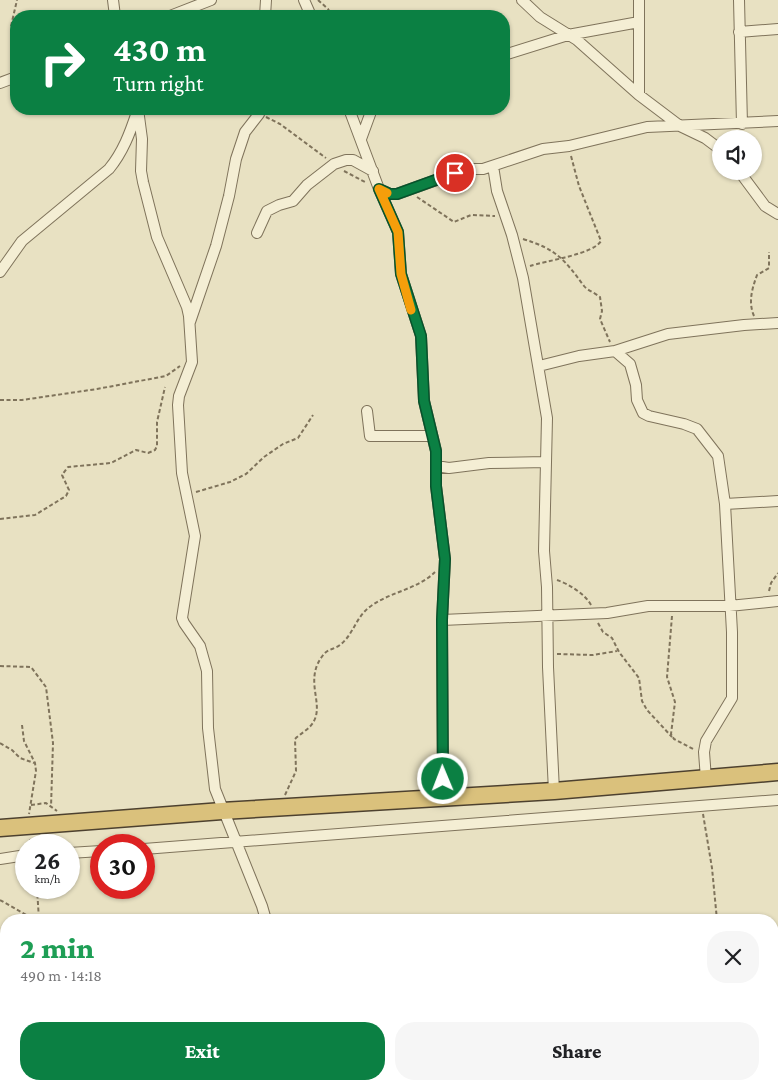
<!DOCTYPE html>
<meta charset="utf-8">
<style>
:root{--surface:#fff;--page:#f6f6f6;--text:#202124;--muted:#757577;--accent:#0b8043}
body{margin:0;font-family:"Crimson Pro",serif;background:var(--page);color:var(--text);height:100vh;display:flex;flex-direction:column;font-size:19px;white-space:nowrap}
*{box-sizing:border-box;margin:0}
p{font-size:16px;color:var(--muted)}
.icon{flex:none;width:28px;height:28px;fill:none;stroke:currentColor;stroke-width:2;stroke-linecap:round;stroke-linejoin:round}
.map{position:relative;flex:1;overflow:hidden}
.sheet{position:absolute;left:0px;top:914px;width:779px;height:176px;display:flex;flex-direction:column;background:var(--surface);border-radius:20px 20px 0 0;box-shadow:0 1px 4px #0004}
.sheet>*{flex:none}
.hud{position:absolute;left:10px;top:10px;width:500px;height:105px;border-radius:20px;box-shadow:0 1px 4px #0004;background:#0b8043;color:#fff;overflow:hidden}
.fabs{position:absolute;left:712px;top:130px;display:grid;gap:10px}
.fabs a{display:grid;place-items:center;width:50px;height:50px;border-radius:50%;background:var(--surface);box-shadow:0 1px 4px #0004;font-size:25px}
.speed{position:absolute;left:15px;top:834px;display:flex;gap:10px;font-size:25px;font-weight:700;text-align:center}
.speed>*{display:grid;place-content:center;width:65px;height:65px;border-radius:50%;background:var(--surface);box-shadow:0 1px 4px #0004;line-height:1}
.speed small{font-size:12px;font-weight:400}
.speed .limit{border:8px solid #d22;background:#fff;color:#111}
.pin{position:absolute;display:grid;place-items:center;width:42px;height:42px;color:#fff;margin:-21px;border:2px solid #fff;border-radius:50%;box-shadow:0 1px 5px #0007}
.me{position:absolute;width:55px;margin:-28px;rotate:359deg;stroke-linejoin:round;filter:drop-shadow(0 0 4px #0008)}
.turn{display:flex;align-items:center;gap:18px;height:105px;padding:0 20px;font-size:22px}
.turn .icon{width:65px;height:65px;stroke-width:2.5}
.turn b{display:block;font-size:35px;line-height:42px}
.round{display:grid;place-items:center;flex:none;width:52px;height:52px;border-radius:20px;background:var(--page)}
.head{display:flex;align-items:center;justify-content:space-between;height:85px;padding:0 20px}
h1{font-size:30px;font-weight:800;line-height:38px;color:#1e9e55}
.cta{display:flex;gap:10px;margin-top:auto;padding:10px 20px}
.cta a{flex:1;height:58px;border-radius:20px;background:var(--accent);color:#fff;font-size:20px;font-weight:800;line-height:58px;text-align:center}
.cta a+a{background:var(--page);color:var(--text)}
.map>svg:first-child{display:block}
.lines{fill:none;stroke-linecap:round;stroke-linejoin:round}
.minor-casing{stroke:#7f735b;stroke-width:12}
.trunk-casing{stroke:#4d412f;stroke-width:19}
.path{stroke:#7f735b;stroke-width:2;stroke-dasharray:4 2.5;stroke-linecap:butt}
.minor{stroke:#f4eed4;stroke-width:10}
.trunk{stroke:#dac17c;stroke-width:16}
.route-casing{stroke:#07532c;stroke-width:12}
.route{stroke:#0b8043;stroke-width:9}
.slow{stroke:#f59e0b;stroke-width:9}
</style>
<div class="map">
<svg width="778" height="1089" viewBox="0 0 778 1089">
<rect width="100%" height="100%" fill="#e8e1c2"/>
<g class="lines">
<defs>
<path id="minor" d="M113,0L115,16
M304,0L311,16
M522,0L540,17L577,40L639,95L680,126L705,138L721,150
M739,0L742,124
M170,16L211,0
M265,16L266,0
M739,32L778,29
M504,55L568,35L639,22
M0,83L16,77
M639,95V0
M138,109L142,139L141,171L143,182L157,237L187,307L189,316L192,362L179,396L178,405L182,473L195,536L182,618L184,623L200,646L207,671L208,728L215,789L262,906L266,920
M349,109L379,189L398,232L401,274L421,336L424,401L436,451V486L445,559L442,620L443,798
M361,139L372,109
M493,166L497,191L512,235L523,278L547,418L544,551L547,587L548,667L554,791
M739,171L765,206L778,214
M379,189L390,194H397L467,169H483L543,149L569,146L647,127L778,121
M257,233L267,211L279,205L293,201L307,185L334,164L346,160H353L373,171
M0,272L22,241L109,169C123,152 130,133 137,112
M190,322L216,246L229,196L236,159L245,132L259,114L260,109
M615,351L630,364L636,385L637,400L643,413L649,416L684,424L697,429L718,456L725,504L732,632V698L706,741L704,752L706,779
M539,366L579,356L615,351L668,334L744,325L778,323
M367,411L370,436H431
M436,466L449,468L489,463L546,462
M725,504L778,501
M442,620L607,613L648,606H729L778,601
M144,849L778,800
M69,853L101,851
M0,859L26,855
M283,1084V1089"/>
<path id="trunk" d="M0,828L222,811L554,791L778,772"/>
</defs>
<use href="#minor" class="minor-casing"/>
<use href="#trunk" class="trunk-casing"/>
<path class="path" d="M318,0L328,9L332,16
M11,26L17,0
M238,109L250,112
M266,117L280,124L326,158
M344,171L367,183
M417,197L454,222L471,215L495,216
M523,239C556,249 564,259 584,286C587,290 595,293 600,297L602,311L600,319L610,342
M530,266C545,261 594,254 601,241L579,186L571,156
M754,316C748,302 752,289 757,275L769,268V252
M0,400H22L97,389L166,376L180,366
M196,492L230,482L246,474L264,457L283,444L298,438L313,415
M0,519L35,515L66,496L69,490L62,475L68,467L111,463L136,450L148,453L155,450L157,446V422L165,387
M557,580C569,584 585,594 591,605
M769,591L771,583L778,573
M672,616L667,677L675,702L671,734L674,739L695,750
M598,623L603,632L612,638L619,652L639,678L642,701L647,710L672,737
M557,654L593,655L617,651
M0,666L31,667L46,687L53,743L51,807
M22,725L24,741L35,763L36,771L29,814
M0,743L12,750L20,758L34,763
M285,795L296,771L295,739C301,733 310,729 314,721C324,702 303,679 324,654C328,649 335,649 340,645C354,634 356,616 371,606C390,592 418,589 435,572
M31,805L46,803L57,811
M703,814L712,868L717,920
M30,839L32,845
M37,888L39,920
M0,900L35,920
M62,1084V1089
M738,1084V1089"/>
<use href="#minor" class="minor"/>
<use href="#trunk" class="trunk"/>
</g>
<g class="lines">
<defs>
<path id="route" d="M443,779L442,620L445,559L436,486V451L424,401L421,336L401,274L398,232L379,189L390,194H397L455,173"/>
</defs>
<use href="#route" class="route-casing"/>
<use href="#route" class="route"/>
<path class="slow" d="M387,193L379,189L398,232L401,274L411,310"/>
</g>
</svg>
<div class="fabs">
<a><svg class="icon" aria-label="sound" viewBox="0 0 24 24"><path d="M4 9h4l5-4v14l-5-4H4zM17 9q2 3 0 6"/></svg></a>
</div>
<div class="speed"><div>26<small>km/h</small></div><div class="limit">30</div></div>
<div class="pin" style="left:455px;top:173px;background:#d93025"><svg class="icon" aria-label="arrive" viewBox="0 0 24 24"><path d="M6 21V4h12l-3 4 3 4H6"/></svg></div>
<svg class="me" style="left:443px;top:779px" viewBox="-20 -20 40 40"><circle r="17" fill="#0b8043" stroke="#fff" stroke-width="3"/><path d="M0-11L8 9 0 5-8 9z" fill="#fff"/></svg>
<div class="hud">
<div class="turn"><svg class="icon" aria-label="right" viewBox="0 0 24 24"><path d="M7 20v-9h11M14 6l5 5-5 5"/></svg><div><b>430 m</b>Turn right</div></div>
</div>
<section class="sheet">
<div class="head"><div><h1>2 min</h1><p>490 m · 14:18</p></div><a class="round"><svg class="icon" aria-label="close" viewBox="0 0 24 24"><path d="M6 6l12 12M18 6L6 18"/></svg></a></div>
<div class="cta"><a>Exit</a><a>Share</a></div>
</section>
</div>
